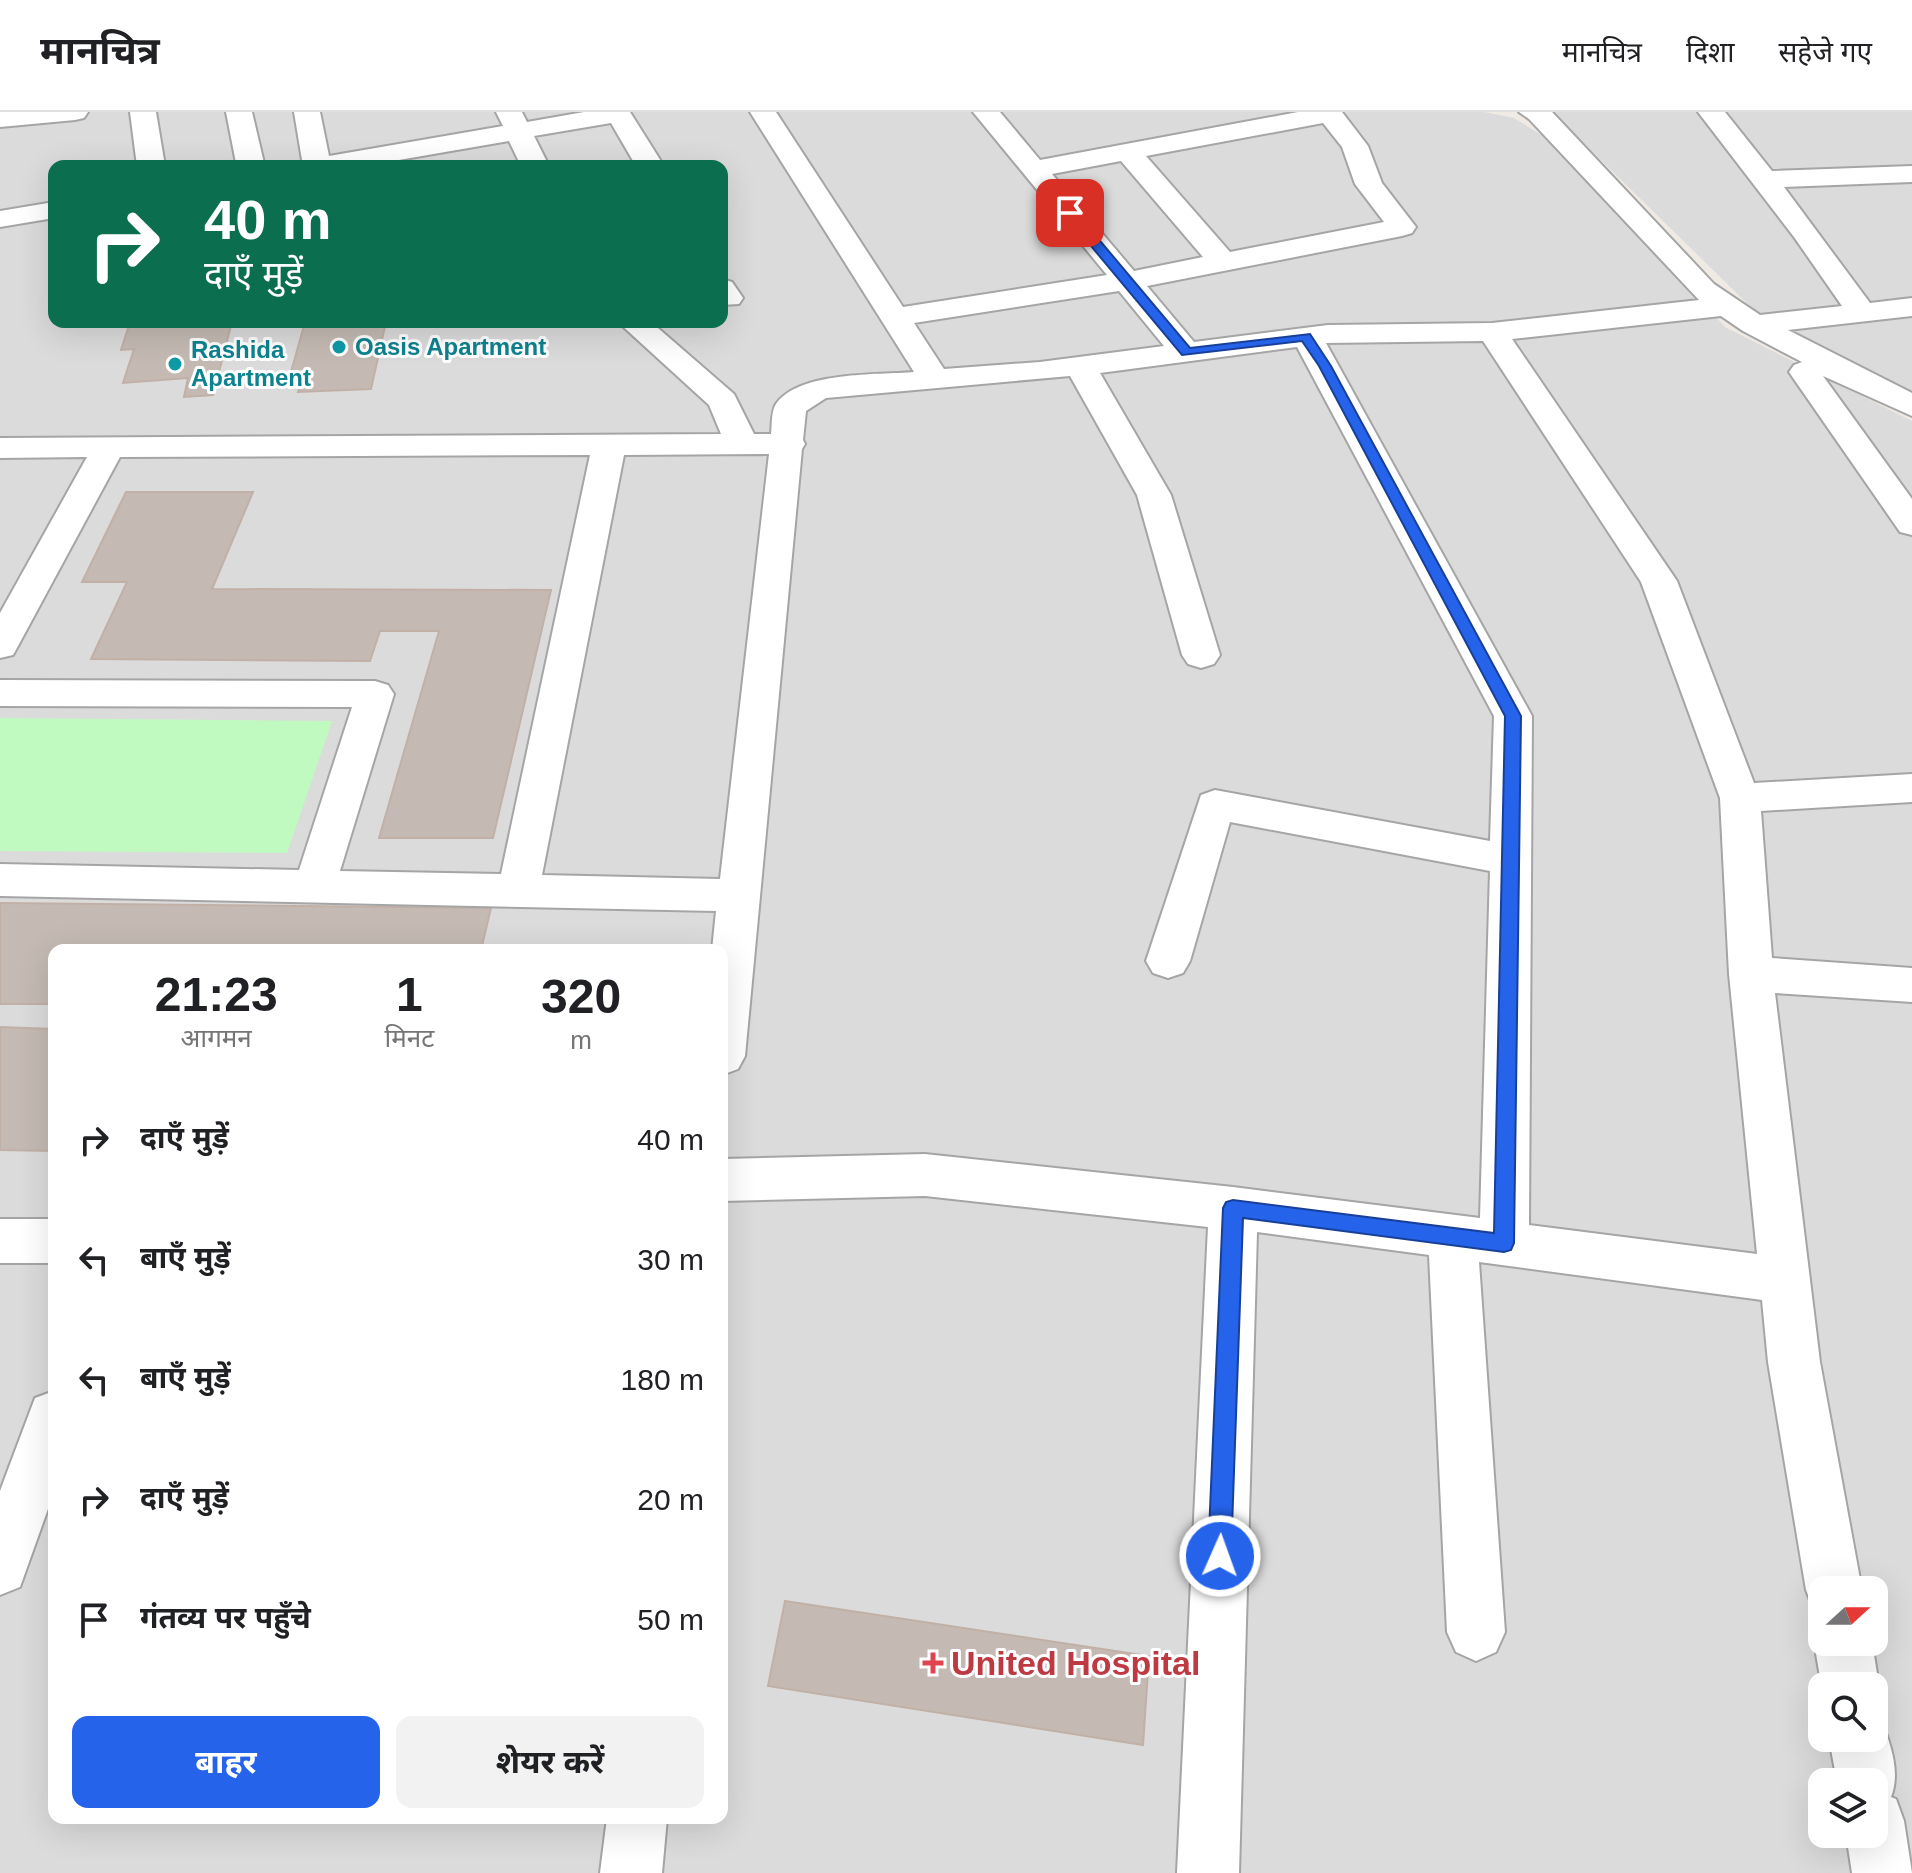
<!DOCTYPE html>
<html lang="hi">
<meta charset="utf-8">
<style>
:root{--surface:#fff;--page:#f2f2f2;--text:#202124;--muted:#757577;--line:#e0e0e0;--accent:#2563eb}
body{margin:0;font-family:Helvetica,"Noto Sans Devanagari",sans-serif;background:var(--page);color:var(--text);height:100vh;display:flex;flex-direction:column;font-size:30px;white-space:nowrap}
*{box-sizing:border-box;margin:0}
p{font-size:26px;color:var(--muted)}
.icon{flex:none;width:44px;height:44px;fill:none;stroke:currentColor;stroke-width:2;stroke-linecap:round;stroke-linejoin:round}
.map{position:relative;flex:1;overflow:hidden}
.sheet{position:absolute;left:48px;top:832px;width:680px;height:880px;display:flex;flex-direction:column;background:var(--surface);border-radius:16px;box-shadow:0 8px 32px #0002}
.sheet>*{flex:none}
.top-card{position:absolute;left:48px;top:48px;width:680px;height:168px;border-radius:16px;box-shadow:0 8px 32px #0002;background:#0b6e4f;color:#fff;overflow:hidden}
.needle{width:52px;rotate:69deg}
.controls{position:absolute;left:1808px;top:1464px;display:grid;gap:16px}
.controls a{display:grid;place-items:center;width:80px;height:80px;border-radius:16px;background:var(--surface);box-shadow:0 8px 32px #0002;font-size:40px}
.pin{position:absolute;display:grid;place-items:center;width:68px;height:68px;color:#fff;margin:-34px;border-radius:16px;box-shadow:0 4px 12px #0006}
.me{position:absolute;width:88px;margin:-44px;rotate:2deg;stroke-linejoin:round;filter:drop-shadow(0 0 6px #0008)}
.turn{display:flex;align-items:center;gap:28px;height:168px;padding:0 24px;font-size:36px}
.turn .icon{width:104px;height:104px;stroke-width:2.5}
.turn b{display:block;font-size:56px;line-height:68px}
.eta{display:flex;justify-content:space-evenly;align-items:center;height:136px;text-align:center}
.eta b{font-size:48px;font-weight:700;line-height:56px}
.action{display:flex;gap:16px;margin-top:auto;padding:16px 24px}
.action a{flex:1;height:92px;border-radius:16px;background:var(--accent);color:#fff;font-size:32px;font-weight:700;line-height:92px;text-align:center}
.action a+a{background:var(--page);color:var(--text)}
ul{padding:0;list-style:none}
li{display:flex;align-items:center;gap:24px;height:120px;padding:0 24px}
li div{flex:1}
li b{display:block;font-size:30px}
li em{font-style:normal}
header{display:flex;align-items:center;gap:48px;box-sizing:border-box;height:112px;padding:0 40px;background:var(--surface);border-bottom:2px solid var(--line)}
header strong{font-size:38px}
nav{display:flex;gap:44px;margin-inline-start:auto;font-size:28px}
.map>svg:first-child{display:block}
.residential{fill:#dcdbdb;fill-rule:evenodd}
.park{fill:#c0fac1}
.building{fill:#c4bab3;stroke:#c1b0a6;stroke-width:2}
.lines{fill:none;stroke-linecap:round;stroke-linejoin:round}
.minor-casing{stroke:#a5a5a5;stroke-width:4}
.minor{fill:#fff;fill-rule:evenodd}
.route{fill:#2563eb;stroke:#184099;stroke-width:2}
.culture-dot{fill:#0f9aa8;stroke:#fff;stroke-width:3}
.health-dot{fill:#e0444e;stroke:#fff;stroke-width:3}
.labels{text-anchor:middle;stroke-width:6;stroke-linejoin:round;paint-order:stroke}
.far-culture-label{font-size:24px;font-weight:bold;fill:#0d838f;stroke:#fff;text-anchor:start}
.near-health-label{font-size:34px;font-weight:bold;fill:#be3a42;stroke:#fff;text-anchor:start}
</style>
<header>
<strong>मानचित्र</strong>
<nav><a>मानचित्र</a><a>दिशा</a><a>सहेजे गए</a></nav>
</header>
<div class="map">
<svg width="1912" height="1761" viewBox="0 0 1912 1761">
<rect width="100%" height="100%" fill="#efebe4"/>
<path class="residential" d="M0,0H1484L1514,6L1561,35L1725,215L1912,309V1761H0ZM54,54H722V210H54ZM54,838H722V1706H54ZM1822,1478H1874V1530H1822ZM1822,1574H1874V1626H1822ZM1822,1670H1874V1722H1822Z
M1541,0H1912V187L1759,203L1567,15Z
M1912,195V290L1766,208Z"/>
<path class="park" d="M0,606L332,609L287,741L0,739Z"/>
<path class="building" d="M130,210H232L213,283L184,285L188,266L123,271L134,237L121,238Z
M305,210H386L371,277L298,280L304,260H291Z
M126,380H253L212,477L551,478L493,726H379L439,519H380L370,549L91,547L127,470H82Z
M0,791L491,796L481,838H54V892H0Z
M0,915L54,917V1039L0,1038Z
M785,1489L1149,1544L1143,1633L768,1574Z"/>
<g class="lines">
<defs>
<path id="minor" d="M0,0H88L84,6L75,8L0,15Z
M130,0H156L165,54H137Z
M226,0H252L264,51L261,54H239L236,51Z
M294,0H320L329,44L503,14L496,0H522L527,10L584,0H630L664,54H636L611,11L534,24L549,54H521L509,29L364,54H303Z
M750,0H776L903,195L1107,163L973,0H1000L1040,48L1298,0H1342L1368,34L1382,71L1416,115L1412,121L1402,124L1147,174L1194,230L1328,213L1492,211L1699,188L1529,7L1519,0H1552L1714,172L1760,203L1842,194L1794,125L1698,0H1725L1772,59L1912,54V70L1784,75L1870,191L1912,186V204L1788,218L1912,281V304L1823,264L1912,387V423L1900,420L1789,260L1794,253L1802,250L1743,219L1721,204L1512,227L1677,469L1754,671L1912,662V690L1761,699L1772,846L1912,856V890L1775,881L1820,1250L1862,1478H1822V1501L1814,1498L1806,1478L1768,1250L1762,1188L1479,1150L1505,1520L1496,1540L1476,1549L1456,1540L1447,1520L1429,1143L1257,1120L1239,1761H1177L1208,1115L925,1084L722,1089V1047L925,1042L1233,1075L1480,1106L1490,759L1230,710L1190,849L1183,861L1168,866L1153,861L1146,849L1201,683L1215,678L1490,729L1494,604L1297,235L1100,261L1171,383L1220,543L1214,552L1201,556L1188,552L1182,543L1137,383L1070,264L826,286L806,299L803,328L805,332L802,337L745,944L738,957L722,963V838H712L716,799L0,784V752L299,758L352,595L0,594V568L375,569L388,573L394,582L340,759L501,762L590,343L120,345L18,534L13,543L0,546V501L87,345L0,346V326L721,322L709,293L618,210H651L734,282L754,322H771C772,313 771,299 776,292C799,259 878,263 914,260ZM1323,11L1342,35L1355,72L1384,110L1230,140L1146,44ZM1121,49L1203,145L1134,159L1052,62ZM1119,179L1164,234L1040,250L944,257L914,211ZM1483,229L1641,470L1720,686L1729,862L1757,1142L1529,1113L1532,604L1326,231ZM769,342L720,767L542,763L624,343Z
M54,90V106L0,115V99Z
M722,167L732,170L743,186L739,192L722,193Z
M0,1107H54V1151H0Z
M54,1279V1380L20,1475L0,1483V1379L35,1286Z
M1822,1512V1530H1872L1879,1574L1874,1586V1574H1822V1577L1814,1530Z
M1874,1603L1880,1605C1890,1630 1901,1660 1891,1685L1896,1687L1904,1709L1912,1761H1852L1846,1722H1874V1670H1837L1829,1626H1874Z
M607,1706H667L662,1761H600Z"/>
</defs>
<use href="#minor" class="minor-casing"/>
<use href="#minor" class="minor"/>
</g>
<path class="route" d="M1066,99H1075L1190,236L1310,222L1331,254L1521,604L1514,1131L1511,1138L1504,1140L1243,1106L1231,1444L1228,1453L1220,1456L1212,1453L1208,1444L1223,1096L1226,1090L1233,1088L1494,1121L1505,604L1319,254L1302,229L1182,243L1066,104Z"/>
<g class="culture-dot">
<circle cx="339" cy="235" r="8"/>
<circle cx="175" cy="252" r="8"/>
</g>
<path class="health-dot" d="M929 1539h8v8h8v8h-8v8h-8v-8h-8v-8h8z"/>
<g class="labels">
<g class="far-culture-label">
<text x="355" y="243">Oasis Apartment</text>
<text x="191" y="246">Rashida<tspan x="191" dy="28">Apartment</tspan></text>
</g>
<g class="near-health-label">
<text x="951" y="1563">United Hospital</text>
</g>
</g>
</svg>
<div class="controls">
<a><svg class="needle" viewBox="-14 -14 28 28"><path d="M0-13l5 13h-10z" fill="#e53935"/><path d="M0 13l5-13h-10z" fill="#757577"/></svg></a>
<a><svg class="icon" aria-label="search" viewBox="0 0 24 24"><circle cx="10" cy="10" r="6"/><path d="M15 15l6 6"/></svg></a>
<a><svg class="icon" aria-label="layers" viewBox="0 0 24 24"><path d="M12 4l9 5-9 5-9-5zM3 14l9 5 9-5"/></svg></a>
</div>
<div class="pin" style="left:1070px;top:101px;background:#d93025"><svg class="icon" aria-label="arrive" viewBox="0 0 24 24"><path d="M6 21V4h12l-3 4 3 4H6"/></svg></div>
<svg class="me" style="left:1220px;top:1444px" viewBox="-20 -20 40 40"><circle r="17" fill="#2563eb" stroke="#fff" stroke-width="3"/><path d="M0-11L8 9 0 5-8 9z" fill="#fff"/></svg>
<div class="top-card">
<div class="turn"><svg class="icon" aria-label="right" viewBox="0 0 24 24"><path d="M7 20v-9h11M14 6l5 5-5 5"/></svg><div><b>40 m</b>दाएँ मुड़ें</div></div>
</div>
<section class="sheet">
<div class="eta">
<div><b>21:23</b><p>आगमन</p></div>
<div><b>1</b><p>मिनट</p></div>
<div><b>320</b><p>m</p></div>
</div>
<ul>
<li><svg class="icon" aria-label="right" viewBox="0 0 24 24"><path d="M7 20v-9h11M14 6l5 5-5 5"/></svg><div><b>दाएँ मुड़ें</b></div><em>40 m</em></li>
<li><svg class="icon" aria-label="left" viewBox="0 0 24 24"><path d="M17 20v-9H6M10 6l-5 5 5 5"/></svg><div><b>बाएँ मुड़ें</b></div><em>30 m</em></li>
<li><svg class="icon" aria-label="left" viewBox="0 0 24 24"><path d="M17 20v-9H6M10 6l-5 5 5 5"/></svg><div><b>बाएँ मुड़ें</b></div><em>180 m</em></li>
<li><svg class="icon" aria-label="right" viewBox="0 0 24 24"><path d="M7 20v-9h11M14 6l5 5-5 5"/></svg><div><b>दाएँ मुड़ें</b></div><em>20 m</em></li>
<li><svg class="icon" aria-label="arrive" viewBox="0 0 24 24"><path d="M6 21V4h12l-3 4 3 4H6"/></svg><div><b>गंतव्य पर पहुँचे</b></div><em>50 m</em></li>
</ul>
<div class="action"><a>बाहर</a><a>शेयर करें</a></div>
</section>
</div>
